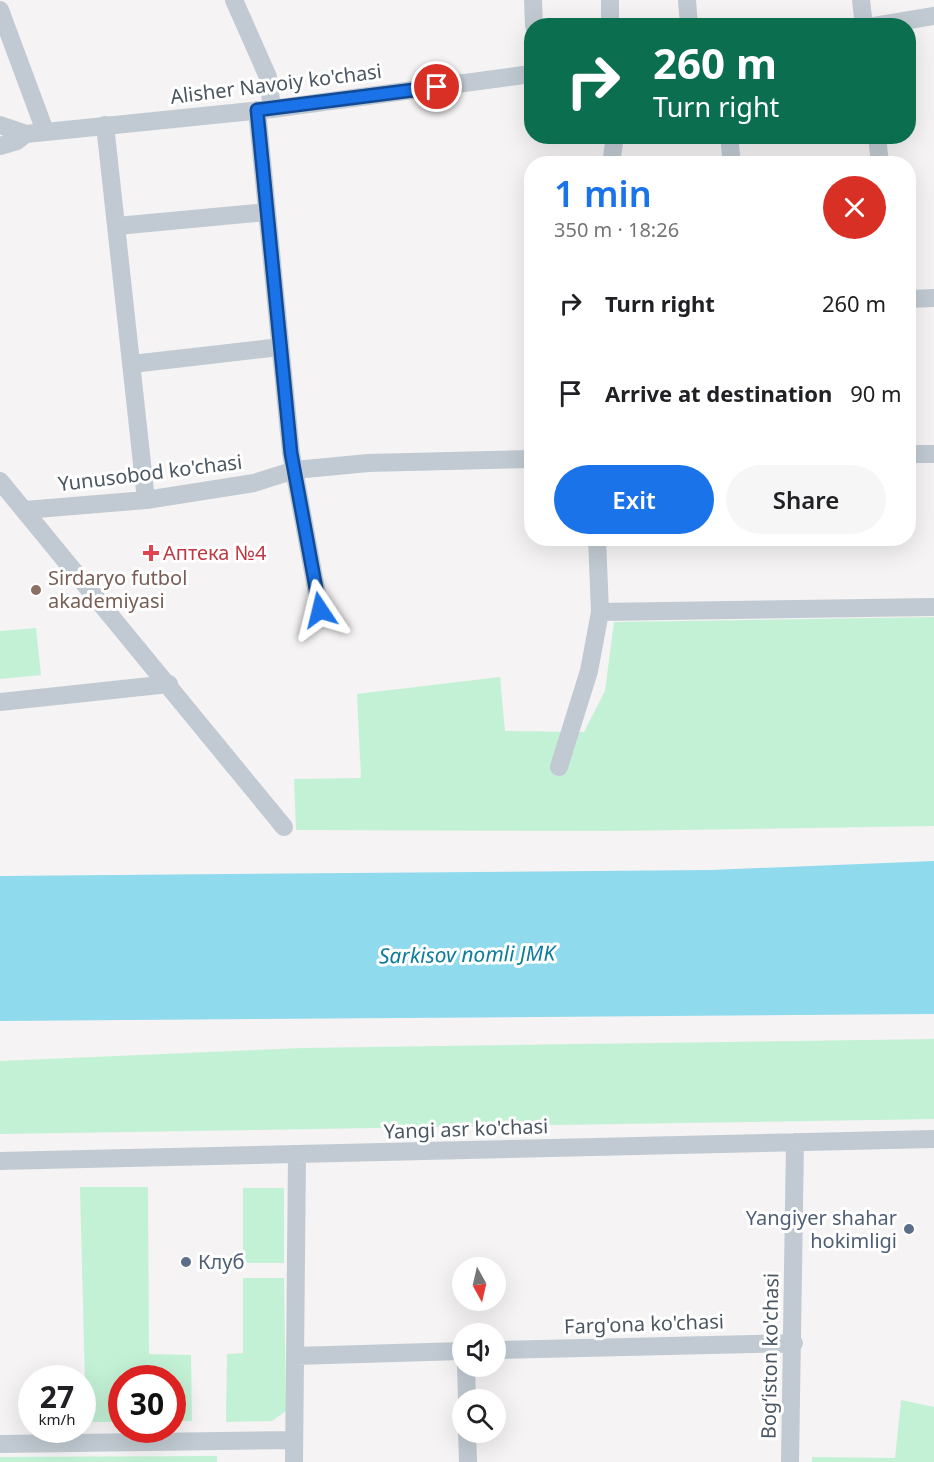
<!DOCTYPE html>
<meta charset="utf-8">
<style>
:root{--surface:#fff;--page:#f6f6f6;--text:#202124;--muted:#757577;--accent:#1a73e8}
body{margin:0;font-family:"Noto Sans",sans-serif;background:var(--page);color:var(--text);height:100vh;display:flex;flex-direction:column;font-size:22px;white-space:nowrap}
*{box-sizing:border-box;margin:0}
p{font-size:20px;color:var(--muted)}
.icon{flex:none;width:33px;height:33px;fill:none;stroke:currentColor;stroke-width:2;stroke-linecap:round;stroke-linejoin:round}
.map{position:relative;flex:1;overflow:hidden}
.side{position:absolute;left:524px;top:156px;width:392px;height:390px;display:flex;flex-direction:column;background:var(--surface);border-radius:24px;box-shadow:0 6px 24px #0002}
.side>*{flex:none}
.banner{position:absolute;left:524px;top:18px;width:392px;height:126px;border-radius:24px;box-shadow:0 6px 24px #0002;background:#0b6e4f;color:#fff;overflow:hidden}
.needle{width:39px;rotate:172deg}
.buttons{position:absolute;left:452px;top:1257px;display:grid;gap:12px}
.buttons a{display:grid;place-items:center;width:54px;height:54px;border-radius:50%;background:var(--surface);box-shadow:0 6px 24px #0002;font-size:30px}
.speed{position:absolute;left:18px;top:1365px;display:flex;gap:12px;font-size:30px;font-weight:700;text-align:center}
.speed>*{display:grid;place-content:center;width:78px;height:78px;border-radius:50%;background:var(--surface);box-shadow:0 6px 24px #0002;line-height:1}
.speed small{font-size:15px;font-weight:400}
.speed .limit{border:9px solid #d22;background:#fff;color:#111}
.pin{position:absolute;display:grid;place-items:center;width:51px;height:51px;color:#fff;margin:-26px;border:3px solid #fff;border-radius:50%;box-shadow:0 2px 6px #0007}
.me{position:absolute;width:66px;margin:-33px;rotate:350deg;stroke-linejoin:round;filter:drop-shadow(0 0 4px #0008)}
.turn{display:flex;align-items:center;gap:21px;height:126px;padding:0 30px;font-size:27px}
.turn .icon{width:78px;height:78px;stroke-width:2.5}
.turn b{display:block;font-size:42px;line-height:51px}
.round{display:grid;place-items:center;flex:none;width:63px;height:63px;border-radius:32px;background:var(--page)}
.summary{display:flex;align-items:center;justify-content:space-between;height:102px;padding:0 30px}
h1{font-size:36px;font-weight:600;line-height:45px;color:var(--accent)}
.primary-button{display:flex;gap:12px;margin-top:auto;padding:12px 30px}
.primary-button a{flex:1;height:69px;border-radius:36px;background:var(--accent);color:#fff;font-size:24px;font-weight:600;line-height:69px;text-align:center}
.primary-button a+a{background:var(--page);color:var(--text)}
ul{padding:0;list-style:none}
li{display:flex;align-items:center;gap:18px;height:90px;padding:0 30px}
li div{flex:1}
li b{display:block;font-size:22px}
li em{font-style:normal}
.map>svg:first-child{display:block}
.green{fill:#c3f1d5}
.water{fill:#90daee}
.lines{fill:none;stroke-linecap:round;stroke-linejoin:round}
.minor{stroke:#c1cad2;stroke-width:18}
.route-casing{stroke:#114b97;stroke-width:15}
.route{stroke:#1a73e8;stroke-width:10}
.health-dot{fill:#e0444e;stroke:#fff;stroke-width:2}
.education-dot{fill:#8d6e63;stroke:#fff;stroke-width:2}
.service-dot{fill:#5c6f8a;stroke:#fff;stroke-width:2}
.labels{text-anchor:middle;stroke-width:6;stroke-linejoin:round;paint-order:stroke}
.street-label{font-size:20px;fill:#4a5661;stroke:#fff}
.health-label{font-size:20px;fill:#be3a42;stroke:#fff;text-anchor:start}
.education-label{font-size:20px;fill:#785e54;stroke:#fff;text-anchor:start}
.service-label{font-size:20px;fill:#4e5e75;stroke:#fff;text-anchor:end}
.water-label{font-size:21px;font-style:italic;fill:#0c7c9b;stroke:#fff}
</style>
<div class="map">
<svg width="934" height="1462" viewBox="0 0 934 1462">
<rect width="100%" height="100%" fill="#f5f3f3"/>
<path class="green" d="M934,617V826L612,831L296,830L294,779L361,778L357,694L500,677L505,731L584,732L605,691L614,622Z
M36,628L41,675L0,679V631Z
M934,1039V1119L0,1134V1061L303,1048Z
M80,1187H148L149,1354L191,1355L192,1421H173L172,1378H122L121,1422H86Z
M243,1188H284V1263H243Z
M243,1278H284L286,1411L272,1421L226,1422L227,1354L243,1353Z
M901,1400L934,1407V1462H812V1457L895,1458Z
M217,1456V1462H0V1457Z"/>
<path class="water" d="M934,861V1014L0,1021V876L711,870Z"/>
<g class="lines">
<path class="minor" d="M234,0L268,77L272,109
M533,0L534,26
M610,0V26
M687,0L689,26
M861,0L864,26
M0,10L45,131
M874,26L934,16
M257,110L291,453L320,610
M0,125L26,134L17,141L0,146
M105,125L146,500
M26,134L272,109L531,74
M729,136L732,164
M877,136L880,164
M611,164L615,136
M117,226L267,212
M908,299L934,298
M132,364L280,347
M908,454H934
M0,481L284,827
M25,510L146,500L254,483L295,470L368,463L531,459
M600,612L934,607
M0,702L169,684
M559,767L589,671L600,612L597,538
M0,1161L934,1139
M495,1350L794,1343
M295,1356L462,1351
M466,1366L467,1400
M467,1432L468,1462
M0,1444L293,1440
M294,1462L297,1156
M790,1462L795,1142"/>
</g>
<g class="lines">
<defs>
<path id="route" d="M320,610L291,453L257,110L437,87"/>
</defs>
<use href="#route" class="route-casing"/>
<use href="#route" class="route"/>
</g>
<path class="health-dot" d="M148 544h6v6h6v6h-6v6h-6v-6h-6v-6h6z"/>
<circle class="education-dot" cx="36" cy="590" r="6"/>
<g class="service-dot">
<circle cx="909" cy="1229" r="6"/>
<circle cx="186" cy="1262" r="6"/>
</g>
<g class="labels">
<g class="street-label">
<text transform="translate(276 84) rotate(-7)" y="7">Alisher Navoiy ko'chasi</text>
<text transform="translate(150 473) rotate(-7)" y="7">Yunusobod ko'chasi</text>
<text transform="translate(466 1129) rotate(-2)" y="7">Yangi asr ko'chasi</text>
<text transform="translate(644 1324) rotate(-2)" y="7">Farg'ona ko'chasi</text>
<text transform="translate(770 1356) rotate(-89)" y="7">Bog‘iston ko'chasi</text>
</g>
<g class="health-label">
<text x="163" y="560">Аптека №4</text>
</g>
<g class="education-label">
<text x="48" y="585">Sirdaryo futbol<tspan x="48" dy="23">akademiyasi</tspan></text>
</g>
<g class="service-label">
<text x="897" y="1225">Yangiyer shahar<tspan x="897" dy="23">hokimligi</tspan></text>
<text x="198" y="1269" text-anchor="start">Клуб</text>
</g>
<g class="water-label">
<text transform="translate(467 955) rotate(-1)" y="7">Sarkisov nomli JMK</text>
</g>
</g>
</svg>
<div class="buttons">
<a><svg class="needle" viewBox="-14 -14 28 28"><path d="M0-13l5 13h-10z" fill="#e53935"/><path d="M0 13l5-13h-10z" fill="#757577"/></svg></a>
<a><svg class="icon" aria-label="sound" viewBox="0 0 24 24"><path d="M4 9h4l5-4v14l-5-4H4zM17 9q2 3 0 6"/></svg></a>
<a><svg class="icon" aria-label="search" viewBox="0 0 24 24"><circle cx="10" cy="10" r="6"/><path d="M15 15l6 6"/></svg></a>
</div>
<div class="speed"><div>27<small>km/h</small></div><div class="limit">30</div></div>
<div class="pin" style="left:437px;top:87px;background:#d93025"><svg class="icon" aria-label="arrive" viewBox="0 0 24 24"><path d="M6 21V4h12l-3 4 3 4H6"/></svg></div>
<svg class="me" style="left:320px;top:610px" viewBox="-20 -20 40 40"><path d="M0-17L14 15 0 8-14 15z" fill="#1a73e8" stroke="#fff" stroke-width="4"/></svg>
<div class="banner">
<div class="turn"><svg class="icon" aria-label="right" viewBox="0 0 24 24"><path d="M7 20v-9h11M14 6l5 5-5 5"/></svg><div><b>260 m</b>Turn right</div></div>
</div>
<section class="side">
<div class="summary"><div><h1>1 min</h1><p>350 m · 18:26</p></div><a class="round" style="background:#d93025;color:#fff"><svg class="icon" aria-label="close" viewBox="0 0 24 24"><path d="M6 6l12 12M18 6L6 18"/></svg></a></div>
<ul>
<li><svg class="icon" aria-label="right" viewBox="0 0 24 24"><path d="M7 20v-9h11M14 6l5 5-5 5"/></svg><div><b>Turn right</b></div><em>260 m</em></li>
<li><svg class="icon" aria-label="arrive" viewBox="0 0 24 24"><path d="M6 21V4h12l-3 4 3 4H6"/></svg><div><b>Arrive at destination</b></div><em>90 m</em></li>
</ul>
<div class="primary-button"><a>Exit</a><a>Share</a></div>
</section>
</div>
